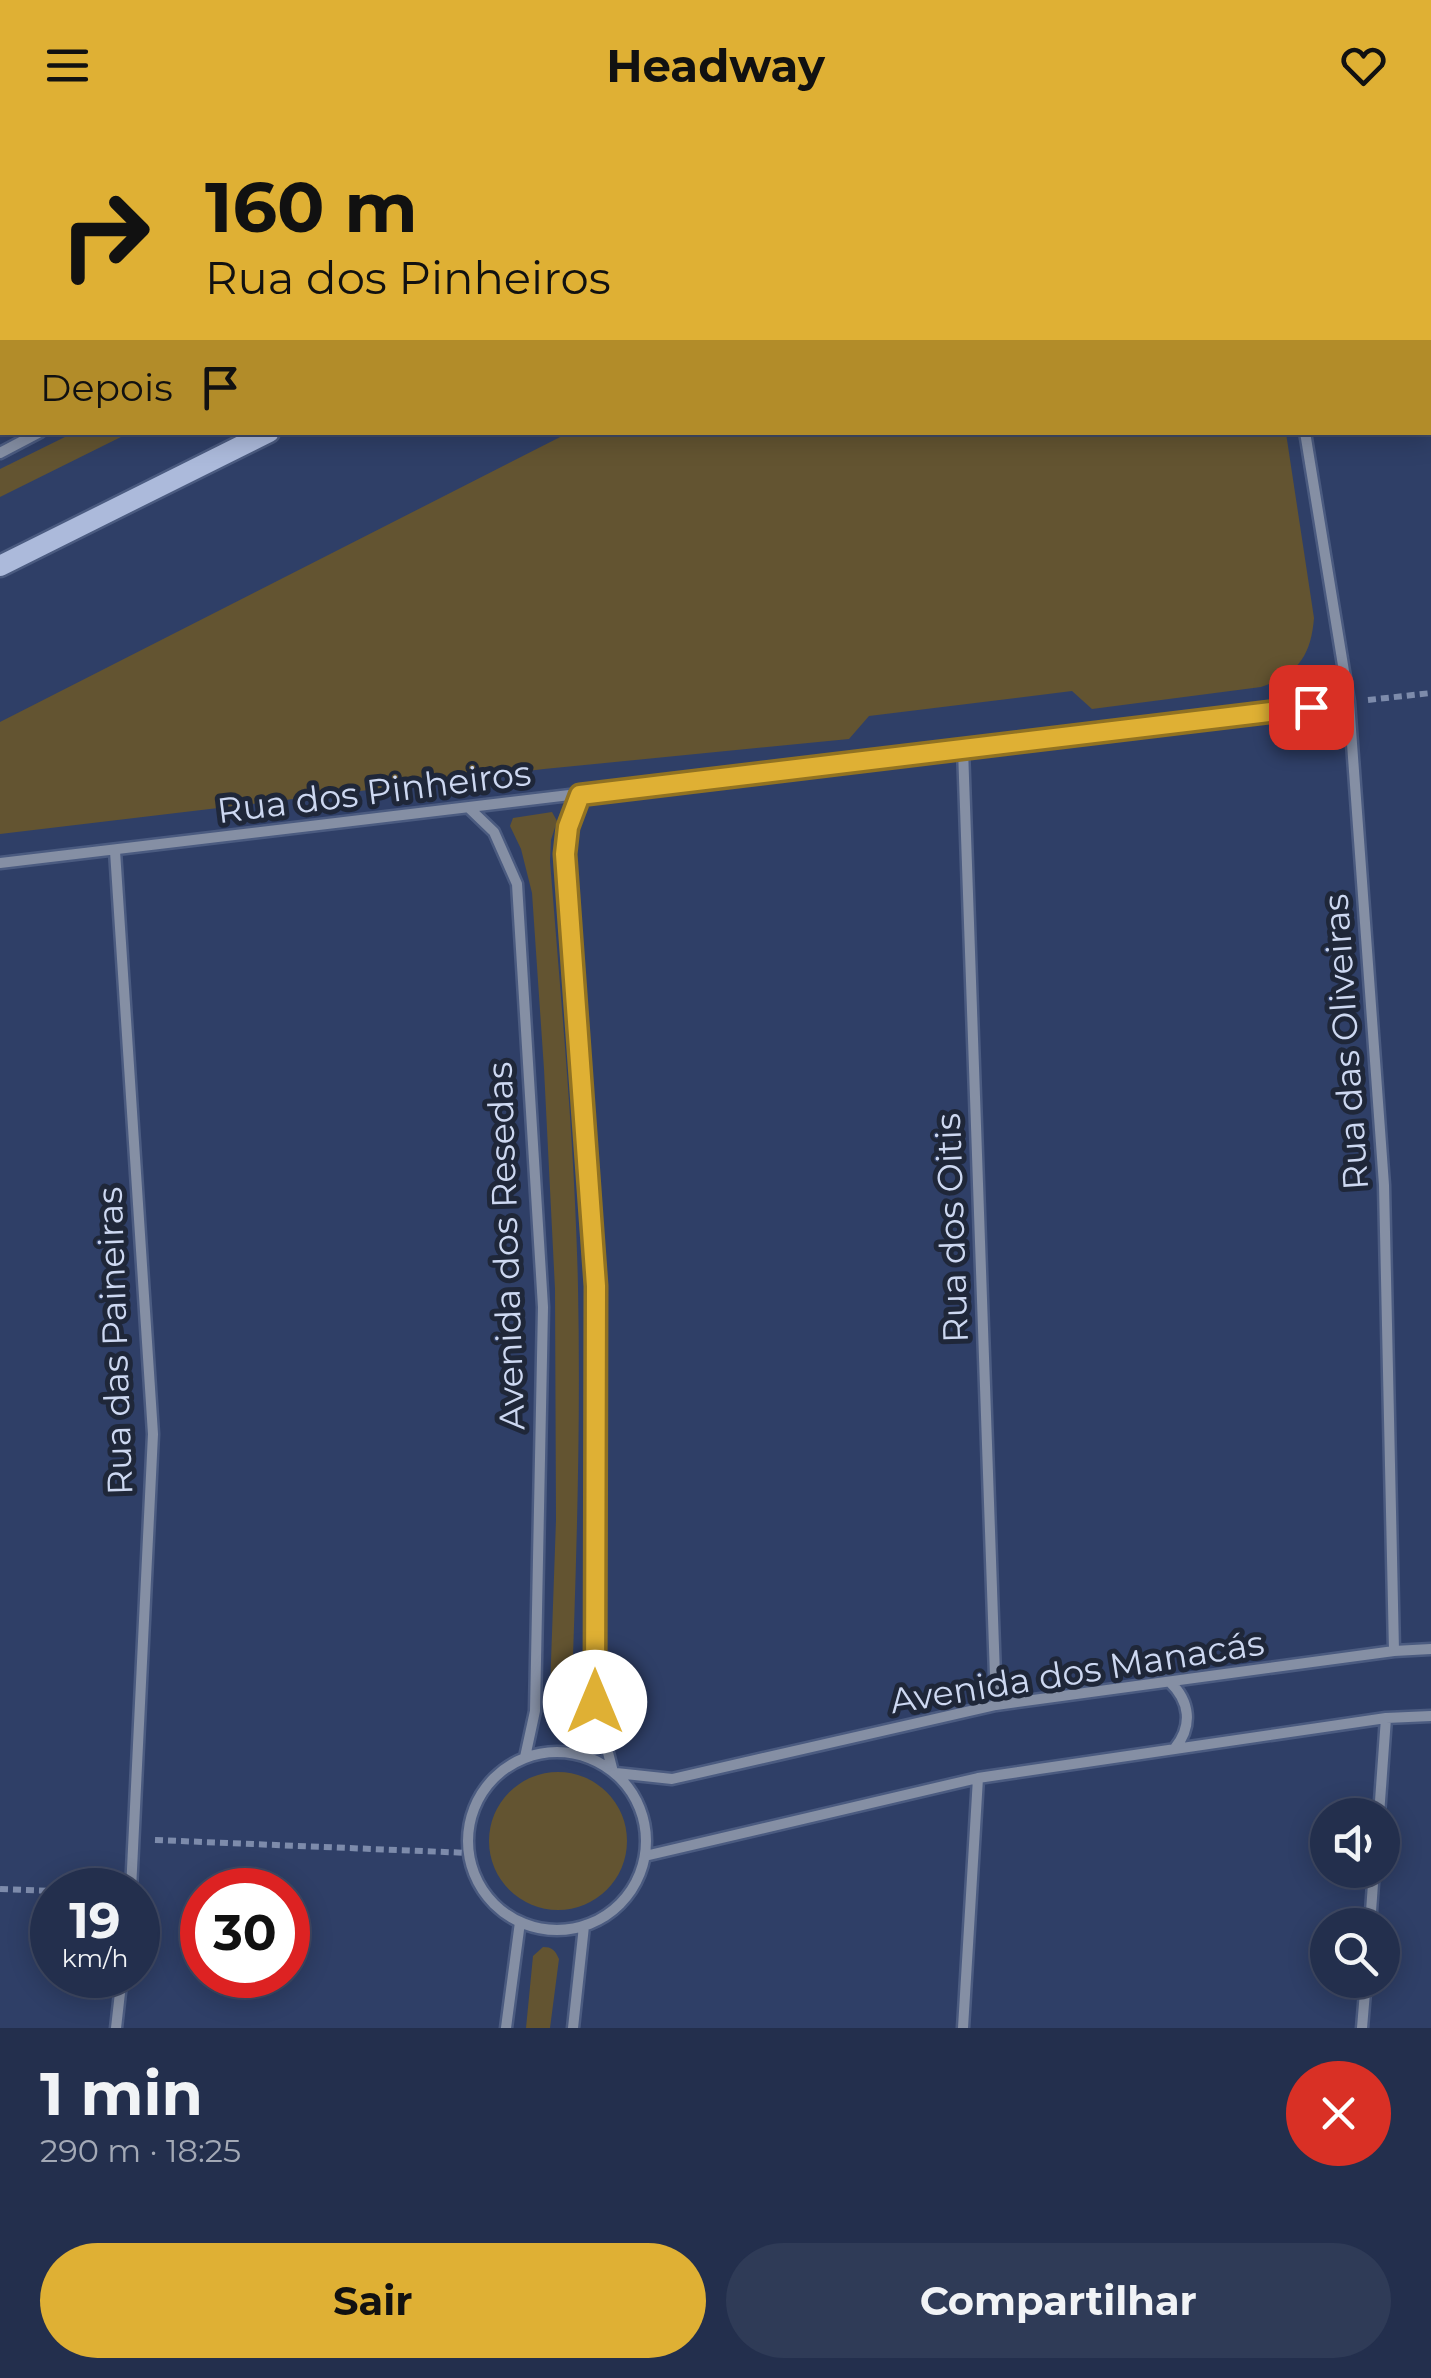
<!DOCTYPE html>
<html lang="pt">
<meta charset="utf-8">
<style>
:root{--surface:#232f4d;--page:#2f3b57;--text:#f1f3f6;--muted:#a3a9b6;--line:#404a65;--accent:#dfb034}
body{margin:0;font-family:Montserrat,sans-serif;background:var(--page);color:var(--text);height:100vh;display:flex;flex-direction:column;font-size:38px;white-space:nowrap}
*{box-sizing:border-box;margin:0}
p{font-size:32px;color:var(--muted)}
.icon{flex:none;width:55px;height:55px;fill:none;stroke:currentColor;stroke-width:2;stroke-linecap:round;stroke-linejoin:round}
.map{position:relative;height:1898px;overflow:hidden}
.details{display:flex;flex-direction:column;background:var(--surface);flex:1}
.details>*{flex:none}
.hud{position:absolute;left:0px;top:0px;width:1432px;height:305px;box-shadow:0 5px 25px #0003,0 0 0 2px var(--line);background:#dfb034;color:#111;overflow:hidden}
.controls{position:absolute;left:1310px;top:1668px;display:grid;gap:20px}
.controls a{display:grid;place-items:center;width:90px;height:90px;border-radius:50%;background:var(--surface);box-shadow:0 5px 25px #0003,0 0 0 2px var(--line);font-size:50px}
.speed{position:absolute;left:30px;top:1738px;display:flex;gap:20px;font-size:50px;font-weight:700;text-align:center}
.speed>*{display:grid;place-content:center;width:130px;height:130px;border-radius:50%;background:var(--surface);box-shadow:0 5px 25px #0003,0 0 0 2px var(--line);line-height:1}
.speed small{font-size:25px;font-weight:400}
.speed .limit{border:15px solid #d22;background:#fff;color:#111}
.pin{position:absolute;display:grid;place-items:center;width:85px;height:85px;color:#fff;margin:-42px;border-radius:20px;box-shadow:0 5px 15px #0006}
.me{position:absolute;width:110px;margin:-55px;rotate:0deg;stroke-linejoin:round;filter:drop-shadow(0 0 8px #0008)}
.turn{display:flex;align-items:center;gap:35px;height:210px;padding:0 40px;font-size:45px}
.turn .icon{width:130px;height:130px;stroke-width:2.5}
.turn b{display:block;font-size:70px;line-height:85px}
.then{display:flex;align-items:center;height:95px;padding:0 40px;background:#0003;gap:20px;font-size:38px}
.round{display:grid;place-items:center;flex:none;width:105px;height:105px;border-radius:52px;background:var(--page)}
.summary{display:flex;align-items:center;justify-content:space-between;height:170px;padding:0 40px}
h1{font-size:60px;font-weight:700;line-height:75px}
.cta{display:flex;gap:20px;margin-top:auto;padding:20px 40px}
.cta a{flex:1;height:115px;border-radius:60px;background:var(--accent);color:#111;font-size:40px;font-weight:700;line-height:115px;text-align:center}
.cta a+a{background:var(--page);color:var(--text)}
header{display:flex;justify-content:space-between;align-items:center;height:130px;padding:0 40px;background:var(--accent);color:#111;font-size:45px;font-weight:700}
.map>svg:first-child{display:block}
.green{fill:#635431}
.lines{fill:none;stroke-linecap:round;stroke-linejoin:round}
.street-casing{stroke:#4b5b80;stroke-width:15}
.secondary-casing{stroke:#4b5b80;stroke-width:25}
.path{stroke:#7d8bab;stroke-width:6;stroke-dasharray:8 5;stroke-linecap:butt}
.street{stroke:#858fa4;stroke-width:10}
.secondary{stroke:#acbadb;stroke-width:20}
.route-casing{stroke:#917222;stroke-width:25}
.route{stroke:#dfb034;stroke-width:18}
.labels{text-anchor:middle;stroke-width:10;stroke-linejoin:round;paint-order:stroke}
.street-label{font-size:35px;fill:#cdd8f1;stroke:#1f2739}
</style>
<header><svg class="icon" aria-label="menu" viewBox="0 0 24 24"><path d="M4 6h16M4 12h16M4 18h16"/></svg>Headway<svg class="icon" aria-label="heart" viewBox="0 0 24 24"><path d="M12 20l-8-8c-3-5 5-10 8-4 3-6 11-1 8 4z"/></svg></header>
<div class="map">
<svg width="1431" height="1898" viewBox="0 0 1431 1898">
<rect width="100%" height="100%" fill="#2f3f67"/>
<path class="green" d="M73,303H129L0,367V339Z
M568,303H1286L1314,488C1311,526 1297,545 1261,557L1092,579L1072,561L869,586L849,609L544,639L0,704V592Z
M552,682L557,691L551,710L550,731C561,872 575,1015 578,1157C581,1300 576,1442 571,1584V1590L561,1598L555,1597L549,1588L556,1390L555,1159L544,939L532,763L521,719L510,696L513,688Z
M489 1711a69 69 0 1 1 138 0a69 69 0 1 1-138 0Z
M543,1817C552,1817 555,1820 559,1829L550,1898H526L533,1826Z"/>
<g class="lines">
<defs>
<path id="street" d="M254,0V2
M627,2L632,0
M1301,2L1306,0
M1305,302L1349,572L1384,1055L1394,1521
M0,323L40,302
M963,619L996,1575
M580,665L568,697L565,724L596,1156L595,1572L613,1642
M469,678L494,702L517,754L543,1177L535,1581L525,1627
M115,721L153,1304L131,1760
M0,733L1349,572
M1170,1552C1190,1571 1193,1596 1175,1618
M468 1711a89 89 0 1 1 178 0a89 89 0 1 1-178 0Z
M616,1643L672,1649L996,1575L1394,1521L1431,1519
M1379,1685L1386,1588
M645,1726L978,1648L1386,1588L1431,1586
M1370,1795L1374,1740
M116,1898L122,1845
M506,1898L520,1792
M573,1898L584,1796
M963,1898L978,1648
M1362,1898L1366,1850"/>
<path id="secondary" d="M874,2L879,0
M0,436L269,302"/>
</defs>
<use href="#street" class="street-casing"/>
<use href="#secondary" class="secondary-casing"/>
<path class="path" d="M1368,570L1431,563
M155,1710L469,1723
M0,1759L52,1761"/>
<use href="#street" class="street"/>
<use href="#secondary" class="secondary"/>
</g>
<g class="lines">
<defs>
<path id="route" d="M595,1572L596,1156L565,724L568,697L580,665L1311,577"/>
</defs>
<use href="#route" class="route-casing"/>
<use href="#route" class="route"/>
</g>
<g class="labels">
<g class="street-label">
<text transform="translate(374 662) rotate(-7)" y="12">Rua dos Pinheiros</text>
<text transform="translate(1346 912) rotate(-94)" y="12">Rua das Oliveiras</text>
<text transform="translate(952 1098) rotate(-92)" y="12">Rua dos Oitis</text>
<text transform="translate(506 1116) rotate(-92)" y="12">Avenida dos Resedas</text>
<text transform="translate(115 1211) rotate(-92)" y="12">Rua das Paineiras</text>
<text transform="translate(1077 1542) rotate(-9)" y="12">Avenida dos Manacás</text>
</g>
</g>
</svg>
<div class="controls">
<a><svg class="icon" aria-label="sound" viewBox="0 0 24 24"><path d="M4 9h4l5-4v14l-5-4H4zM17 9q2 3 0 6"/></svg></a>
<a><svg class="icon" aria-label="search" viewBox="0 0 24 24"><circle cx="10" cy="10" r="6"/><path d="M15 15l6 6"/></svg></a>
</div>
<div class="speed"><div>19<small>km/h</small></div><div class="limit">30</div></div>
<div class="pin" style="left:1311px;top:577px;background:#d93025"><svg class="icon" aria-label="arrive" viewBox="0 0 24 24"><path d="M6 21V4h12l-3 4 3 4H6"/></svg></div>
<svg class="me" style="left:595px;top:1572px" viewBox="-20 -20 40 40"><circle r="19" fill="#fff"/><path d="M0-13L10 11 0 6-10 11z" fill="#dfb034"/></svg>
<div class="hud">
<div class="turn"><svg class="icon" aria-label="right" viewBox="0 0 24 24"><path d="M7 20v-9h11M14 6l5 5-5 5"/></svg><div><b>160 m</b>Rua dos Pinheiros</div></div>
<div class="then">Depois<svg class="icon" aria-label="arrive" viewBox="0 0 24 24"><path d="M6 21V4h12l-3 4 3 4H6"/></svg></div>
</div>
</div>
<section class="details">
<div class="summary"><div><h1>1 min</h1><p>290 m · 18:25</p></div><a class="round" style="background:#d93025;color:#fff"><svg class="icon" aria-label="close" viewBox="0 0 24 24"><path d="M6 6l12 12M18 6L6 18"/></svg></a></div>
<div class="cta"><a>Sair</a><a>Compartilhar</a></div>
</section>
